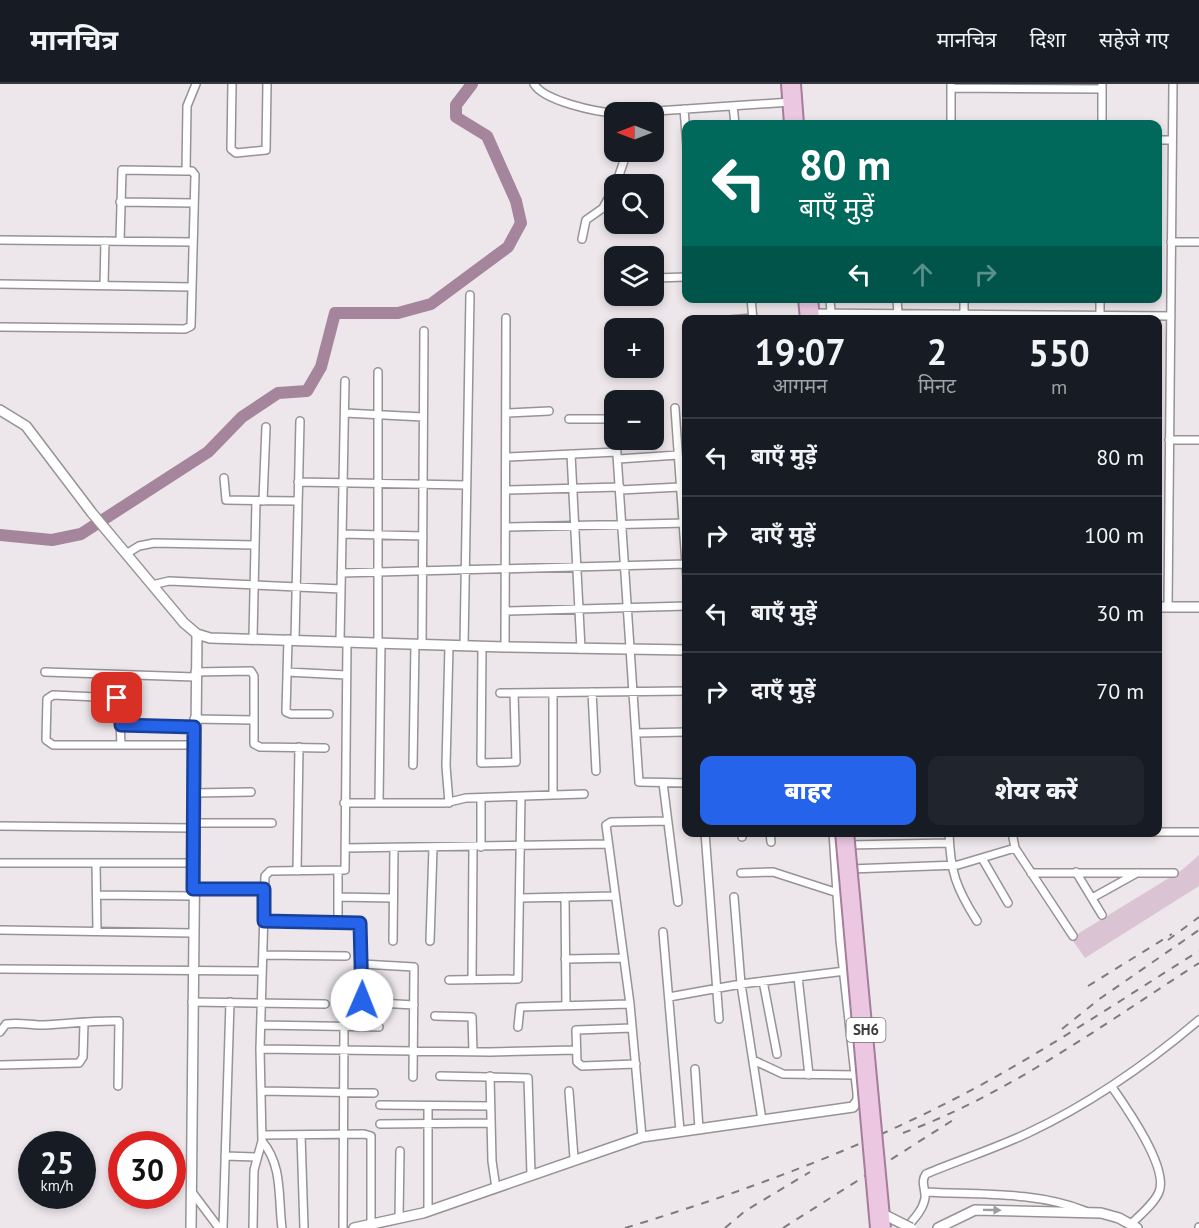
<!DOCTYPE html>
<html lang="hi">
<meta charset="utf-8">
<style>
:root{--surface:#171b24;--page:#20242c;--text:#f1f3f6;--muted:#9ea1a6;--line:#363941;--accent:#2563eb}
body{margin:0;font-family:"PT Sans","Noto Sans Devanagari",sans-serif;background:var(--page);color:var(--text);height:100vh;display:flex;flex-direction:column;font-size:22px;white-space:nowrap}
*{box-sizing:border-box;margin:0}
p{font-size:20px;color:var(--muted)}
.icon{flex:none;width:33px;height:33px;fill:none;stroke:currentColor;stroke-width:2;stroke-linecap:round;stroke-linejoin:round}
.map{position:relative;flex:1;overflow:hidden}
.sheet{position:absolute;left:682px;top:231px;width:480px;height:522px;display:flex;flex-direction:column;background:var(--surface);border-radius:12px;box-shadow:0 3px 9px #0003}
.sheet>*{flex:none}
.hud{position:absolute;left:682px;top:36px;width:480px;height:183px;border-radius:12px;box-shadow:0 3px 9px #0003;background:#00695c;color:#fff;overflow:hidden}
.needle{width:39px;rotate:270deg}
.buttons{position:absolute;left:604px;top:18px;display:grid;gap:12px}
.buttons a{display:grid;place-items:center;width:60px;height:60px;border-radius:12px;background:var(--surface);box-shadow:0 3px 9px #0003;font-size:30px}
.speed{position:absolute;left:18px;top:1047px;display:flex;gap:12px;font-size:30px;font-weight:700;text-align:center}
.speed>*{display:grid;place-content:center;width:78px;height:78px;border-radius:50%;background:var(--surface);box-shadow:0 3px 9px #0003;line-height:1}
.speed small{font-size:15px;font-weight:400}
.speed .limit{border:9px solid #d22;background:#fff;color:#111}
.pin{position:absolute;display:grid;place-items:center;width:51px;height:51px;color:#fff;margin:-26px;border-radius:12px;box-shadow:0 3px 9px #0006}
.me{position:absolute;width:66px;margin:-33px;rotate:1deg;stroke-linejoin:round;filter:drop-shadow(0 0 4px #0008)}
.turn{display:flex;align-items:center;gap:21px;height:126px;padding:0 18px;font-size:27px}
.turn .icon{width:78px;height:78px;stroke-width:2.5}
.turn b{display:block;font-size:42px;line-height:51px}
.lanes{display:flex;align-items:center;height:57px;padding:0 18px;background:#0003;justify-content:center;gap:30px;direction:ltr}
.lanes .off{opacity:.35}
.eta{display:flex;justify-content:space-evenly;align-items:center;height:102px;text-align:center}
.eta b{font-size:36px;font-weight:800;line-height:42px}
.action{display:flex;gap:12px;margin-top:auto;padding:12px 18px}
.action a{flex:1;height:69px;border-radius:12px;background:var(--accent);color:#fff;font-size:24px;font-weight:800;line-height:69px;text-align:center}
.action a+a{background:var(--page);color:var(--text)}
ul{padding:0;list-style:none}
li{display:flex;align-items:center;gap:18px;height:78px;padding:0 18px;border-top:2px solid var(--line)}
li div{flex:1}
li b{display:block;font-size:22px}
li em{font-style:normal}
header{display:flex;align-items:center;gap:36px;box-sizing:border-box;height:84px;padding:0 30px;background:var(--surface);border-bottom:2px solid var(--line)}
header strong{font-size:28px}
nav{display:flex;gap:33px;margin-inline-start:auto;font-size:21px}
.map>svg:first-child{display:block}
.green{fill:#dac4d4}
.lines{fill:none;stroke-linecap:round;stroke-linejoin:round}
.river{stroke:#a5859c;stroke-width:12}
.street-casing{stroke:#979296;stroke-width:10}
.secondary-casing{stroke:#979296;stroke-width:12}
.primary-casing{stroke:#a57d9b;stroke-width:14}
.street{stroke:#fff;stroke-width:7}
.secondary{stroke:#fff;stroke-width:9}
.primary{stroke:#ebc7e2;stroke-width:10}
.rail{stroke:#7e7b7d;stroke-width:2;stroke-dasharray:8 8;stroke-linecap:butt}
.secondary-bridge-casing{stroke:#979296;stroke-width:12;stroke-linecap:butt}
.primary-bridge-casing{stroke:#a57d9b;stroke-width:14;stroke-linecap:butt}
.secondary-bridge{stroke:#fff;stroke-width:9}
.primary-bridge{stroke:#ebc7e2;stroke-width:10}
.oneway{fill:#9e9c9e}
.route-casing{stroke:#184099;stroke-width:15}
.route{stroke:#2563eb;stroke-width:10}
.labels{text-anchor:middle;stroke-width:6;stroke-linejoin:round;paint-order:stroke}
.shield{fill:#fff;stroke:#767576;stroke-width:1.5}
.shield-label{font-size:15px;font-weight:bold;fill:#3c3a3c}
</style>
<header>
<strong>मानचित्र</strong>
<nav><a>मानचित्र</a><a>दिशा</a><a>सहेजे गए</a></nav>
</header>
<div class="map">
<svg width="1199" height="1144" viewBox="0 0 1199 1144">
<rect width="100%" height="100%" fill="#ede7eb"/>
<path class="green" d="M1199,771V802L1085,874L1071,854L1182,786Z"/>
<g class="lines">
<path class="river" d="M0,451L52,456L81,450L208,368L242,333L278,309L307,307L321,283L335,229H398L431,220L508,163L521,139L516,117L487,52L456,33V21L472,0"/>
<defs>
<path id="street" d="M232,0L231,65L236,69L266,66L267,0
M534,0C544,17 596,28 615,29
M951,4L1102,5
M733,22L735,40
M684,25L687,62
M642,28L791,18
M951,40V0
M1102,40V0
M1158,56H1172
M616,100L627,68
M120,118L193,119
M582,155L586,136L603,124L615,102
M0,156L193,158
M120,157L122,86L186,87
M1171,158H1199
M654,194L687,193
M0,200L192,203
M104,201L105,157
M751,214L753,236
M830,214L831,229
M897,214L898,230
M810,229L1171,232
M964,230V214
M1100,231V214
M729,236L753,234
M0,243L185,245L191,242L195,91L192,87H186L187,22L196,0
M675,324L687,494
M345,329L423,333
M507,329L549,327
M569,335H615
M616,356L639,698L687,699
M1169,356H1199
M571,370L581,565
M507,373L617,368
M618,375L678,371
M224,394L226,416L298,417
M298,398L466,401
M507,406L620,403
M620,406L680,403
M263,417L266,343
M507,443L687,439
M342,450L423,452
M126,470L139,462L154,459L255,461
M341,489L687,480
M152,501L169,497L341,505
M1168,523L1173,0
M505,527L687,522
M253,554L256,417
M288,555L286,628L291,630H329
M295,555L300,337
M340,558L345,297
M378,559V288
M422,561L424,247
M464,562L470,211
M482,563L481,679L516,678L514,609
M505,563L506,234
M45,588L195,593
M195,588L251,587L254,592V636
M287,588L346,591
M592,608L596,687
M500,609L687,607
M553,609V711
M194,635L254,636V660L260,663L325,664
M121,641L194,643
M636,649L687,648
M121,661L119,614L53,611L47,615L46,656L53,661H194
M413,681L415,560
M663,699L678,818
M194,709L251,708
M481,714V763
M344,719H445L466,714L584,710
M379,719L381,559
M449,719L446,682L449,562
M193,739H272
M0,742L193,744
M705,748L719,935
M742,748V753
M770,748L771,758
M949,748C950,787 956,804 977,837
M1012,748L1015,764L1073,852
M1077,748H1199
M847,761L949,759
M345,764L608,760
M983,776L1008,819
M0,779H193
M96,779L97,847
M850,785L958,781L1015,764
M297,787L299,663
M338,788V838
M1076,788L1102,831
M741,789L773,788L838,809
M1031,789H1174
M193,805H264
M97,811L193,812
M338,813L393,814
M565,813L566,921
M734,813L741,900L762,1036
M521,814L615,812
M1092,814L1137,789
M263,837L360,839L362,918L414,921
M0,846L193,849
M663,848L680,1047
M393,857L394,764
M430,857L433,764
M263,871L346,872
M565,875L624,874
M362,880L414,883L413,993
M0,885L262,887
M798,893L809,991
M449,896L518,895L521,713
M472,896L473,763
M763,897L777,970
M669,913L741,900L845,887
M192,918L325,920
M435,932L472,933L473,968
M261,941L379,943
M518,943L520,923L630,920
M632,944L576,946L577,978L582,982L636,980
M0,948L6,940C19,938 31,941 44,941C69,940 94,936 119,937L118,1002
M260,965L490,968L576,966
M753,976L783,990L857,991
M0,981L79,979L83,973L84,939
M695,985L699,1045
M440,992L528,994L531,1090
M490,992L492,1077L496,1104
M1112,1003C1126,1023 1169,1084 1159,1108C1154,1120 1140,1131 1131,1140
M261,1007L374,1009
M569,1007L574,1074
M380,1021L490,1022
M428,1022V1127
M380,1040L491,1039
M262,1051L364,1050L371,1052V1140
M301,1051L304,1144
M642,1053L630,920L606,741L611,738L667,737
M262,1057C283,1082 278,1113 282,1144
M225,1072L256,1073
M192,1108L219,1144
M925,1108C976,1111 1036,1107 1085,1127
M399,1134L400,1067
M223,1144L230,918
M253,1144L254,1086L262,1057L260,965L265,792L270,787L345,786L347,558
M343,1144L344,942
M906,1144C914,1135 923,1126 925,1114C926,1105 920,1098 926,1090C959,1076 994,1065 1028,1049C1090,1020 1146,981 1199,936
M1199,1144V1143"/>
<path id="secondary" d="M0,326L26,342L92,429L184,539L197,550L210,554L505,563L687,566
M1158,523H1199
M191,1144L197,550
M354,1144L423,1129L642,1053L853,1023L858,1016V1009L841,856L834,748
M938,1144L975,1126L1101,1129L1119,1134L1137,1144"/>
<path id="primary" d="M787,0L790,40
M795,0L798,40
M804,214L806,236
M812,214L814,236"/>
</defs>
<use href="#street" class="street-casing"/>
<use href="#secondary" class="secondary-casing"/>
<use href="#primary" class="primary-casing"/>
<use href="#street" class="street"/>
<use href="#secondary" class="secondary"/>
<use href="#primary" class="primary"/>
<path class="rail" d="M1168,856L1199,833
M1088,902L1172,850
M1062,945L1098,916L1199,846
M903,1049C1009,1010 1104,940 1199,879
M625,1144C757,1104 887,1055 1006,987C1072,949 1135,907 1199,867
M725,1144L745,1127L810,1088
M783,1144L953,1036"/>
<defs>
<path id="secondary-bridge" d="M883,1130L911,1144"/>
<path id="primary-bridge" d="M841,748L876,1144
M848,748L885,1144"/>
</defs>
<use href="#secondary-bridge" class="secondary-bridge-casing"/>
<use href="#primary-bridge" class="primary-bridge-casing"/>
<use href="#secondary-bridge" class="secondary-bridge"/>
<use href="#primary-bridge" class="primary-bridge"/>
</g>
<defs><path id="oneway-solid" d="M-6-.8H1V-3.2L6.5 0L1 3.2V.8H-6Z" transform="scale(1.5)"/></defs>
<use class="oneway" href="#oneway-solid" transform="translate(992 1126) rotate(1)"/>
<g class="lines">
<defs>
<path id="route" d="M117,614L121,618V641L194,643L193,805H264V837L360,839L362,916"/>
</defs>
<use href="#route" class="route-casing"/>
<use href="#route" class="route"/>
</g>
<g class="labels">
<rect class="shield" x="846.5" y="934" width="39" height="24" rx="4.5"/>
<g class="shield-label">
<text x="866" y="951">SH6</text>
</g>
</g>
</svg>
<div class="buttons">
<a><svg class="needle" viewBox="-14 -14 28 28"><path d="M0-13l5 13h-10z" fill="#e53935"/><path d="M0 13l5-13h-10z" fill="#9ea1a6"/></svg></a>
<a><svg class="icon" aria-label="search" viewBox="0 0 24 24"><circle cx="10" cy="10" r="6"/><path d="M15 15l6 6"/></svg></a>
<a><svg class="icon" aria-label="layers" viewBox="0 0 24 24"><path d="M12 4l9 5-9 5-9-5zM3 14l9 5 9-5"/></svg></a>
<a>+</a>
<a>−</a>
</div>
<div class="speed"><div>25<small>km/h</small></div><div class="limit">30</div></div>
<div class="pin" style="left:117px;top:614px;background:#d93025"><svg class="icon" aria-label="arrive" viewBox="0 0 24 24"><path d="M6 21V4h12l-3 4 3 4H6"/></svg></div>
<svg class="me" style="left:362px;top:916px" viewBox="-20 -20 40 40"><circle r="19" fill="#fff"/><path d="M0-13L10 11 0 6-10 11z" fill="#2563eb"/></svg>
<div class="hud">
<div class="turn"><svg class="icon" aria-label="left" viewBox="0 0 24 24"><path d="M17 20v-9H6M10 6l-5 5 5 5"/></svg><div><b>80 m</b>बाएँ मुड़ें</div></div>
<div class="lanes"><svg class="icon" aria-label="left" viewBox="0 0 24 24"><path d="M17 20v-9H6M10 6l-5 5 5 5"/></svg><svg class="icon off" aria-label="ahead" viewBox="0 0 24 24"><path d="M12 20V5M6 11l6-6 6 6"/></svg><svg class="icon off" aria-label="right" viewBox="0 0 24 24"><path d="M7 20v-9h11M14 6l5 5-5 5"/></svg></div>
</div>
<section class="sheet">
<div class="eta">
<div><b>19:07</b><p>आगमन</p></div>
<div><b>2</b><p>मिनट</p></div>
<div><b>550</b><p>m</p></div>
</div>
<ul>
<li><svg class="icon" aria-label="left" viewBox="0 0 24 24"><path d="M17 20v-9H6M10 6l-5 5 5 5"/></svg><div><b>बाएँ मुड़ें</b></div><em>80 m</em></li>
<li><svg class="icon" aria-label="right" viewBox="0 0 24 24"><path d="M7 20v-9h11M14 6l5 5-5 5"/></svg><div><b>दाएँ मुड़ें</b></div><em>100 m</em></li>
<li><svg class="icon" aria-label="left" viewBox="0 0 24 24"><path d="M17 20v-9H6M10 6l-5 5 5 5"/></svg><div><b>बाएँ मुड़ें</b></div><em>30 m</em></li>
<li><svg class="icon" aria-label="right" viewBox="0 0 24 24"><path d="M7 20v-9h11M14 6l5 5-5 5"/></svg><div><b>दाएँ मुड़ें</b></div><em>70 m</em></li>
</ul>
<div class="action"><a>बाहर</a><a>शेयर करें</a></div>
</section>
</div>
